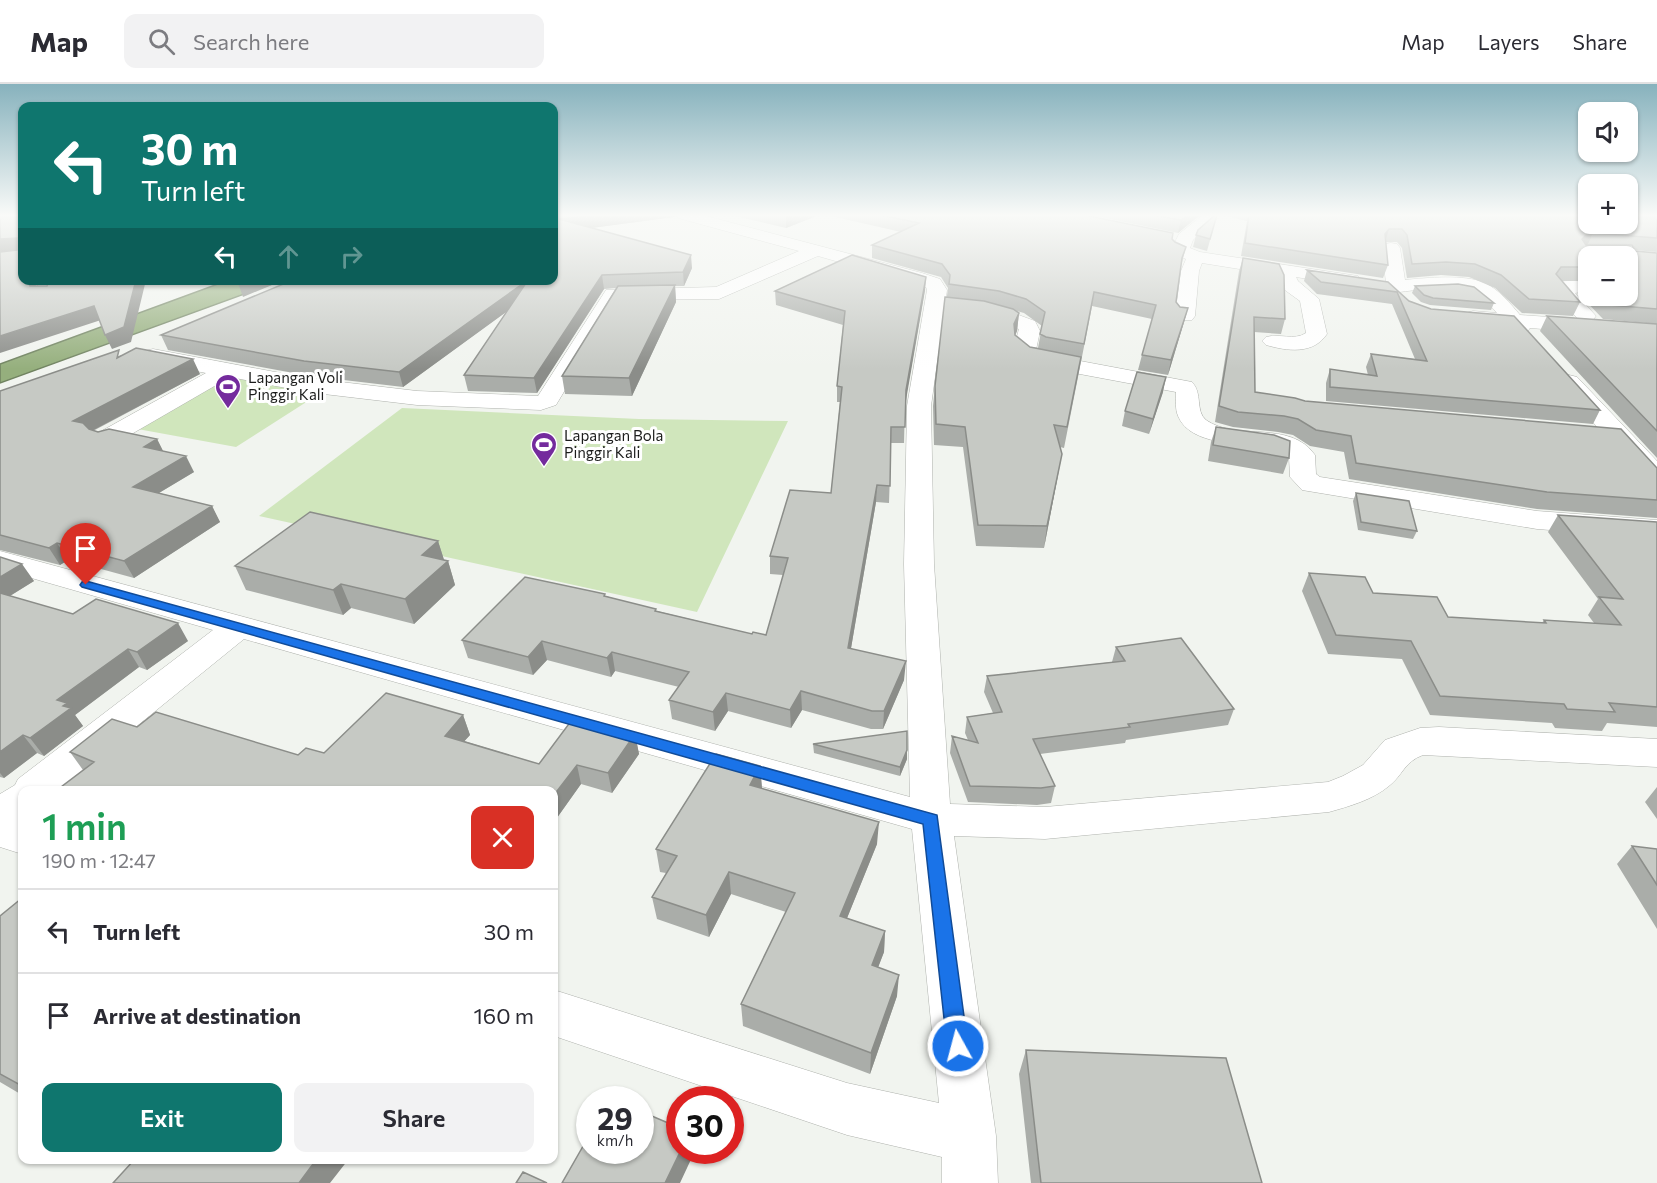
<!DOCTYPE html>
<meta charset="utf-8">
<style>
:root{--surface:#fff;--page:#f2f2f3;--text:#2b2b33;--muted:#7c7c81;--line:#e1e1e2;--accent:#0f766e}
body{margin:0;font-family:Commissioner,sans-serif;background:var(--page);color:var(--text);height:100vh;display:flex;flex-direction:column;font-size:22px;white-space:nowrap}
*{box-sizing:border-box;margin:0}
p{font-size:20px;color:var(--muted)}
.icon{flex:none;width:33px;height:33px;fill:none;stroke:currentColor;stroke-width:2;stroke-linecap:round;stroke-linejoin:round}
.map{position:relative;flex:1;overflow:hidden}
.panel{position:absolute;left:18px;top:702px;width:540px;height:378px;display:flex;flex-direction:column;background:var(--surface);border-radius:12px;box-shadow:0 2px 4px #0004}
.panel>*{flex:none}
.hud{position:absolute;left:18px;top:18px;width:540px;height:183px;border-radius:12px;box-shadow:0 2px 4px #0004;background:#0f766e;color:#fff;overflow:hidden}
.fabs{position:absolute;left:1578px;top:18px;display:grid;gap:12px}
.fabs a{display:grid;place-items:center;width:60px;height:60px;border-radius:12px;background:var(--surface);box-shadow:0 2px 4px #0004;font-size:30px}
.speed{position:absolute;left:576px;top:1002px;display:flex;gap:12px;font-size:30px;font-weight:700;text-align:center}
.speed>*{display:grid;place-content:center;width:78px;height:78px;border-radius:50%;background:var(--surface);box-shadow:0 2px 4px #0004;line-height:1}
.speed small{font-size:15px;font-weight:400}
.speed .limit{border:9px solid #d22;background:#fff;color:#111}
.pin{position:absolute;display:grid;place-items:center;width:51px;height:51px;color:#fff;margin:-62px -26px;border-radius:50% 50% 50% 0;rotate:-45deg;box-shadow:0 0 6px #0007}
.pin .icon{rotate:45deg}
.me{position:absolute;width:66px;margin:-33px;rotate:353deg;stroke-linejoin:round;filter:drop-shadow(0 0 4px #0008)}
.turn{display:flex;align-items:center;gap:21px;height:126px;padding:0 24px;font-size:27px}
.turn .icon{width:78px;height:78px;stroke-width:2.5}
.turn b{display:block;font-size:42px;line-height:51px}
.lanes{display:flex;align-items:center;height:57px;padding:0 24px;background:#0003;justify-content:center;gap:30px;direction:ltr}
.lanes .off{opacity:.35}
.round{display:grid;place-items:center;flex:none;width:63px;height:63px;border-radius:12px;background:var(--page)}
.head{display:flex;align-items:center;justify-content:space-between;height:102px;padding:0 24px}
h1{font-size:36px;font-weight:600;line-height:45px;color:#1e9e55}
.action{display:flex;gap:12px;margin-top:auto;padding:12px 24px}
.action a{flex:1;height:69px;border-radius:12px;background:var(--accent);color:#fff;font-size:24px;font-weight:600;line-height:69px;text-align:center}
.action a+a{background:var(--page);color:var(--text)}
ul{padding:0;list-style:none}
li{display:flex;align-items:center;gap:18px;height:84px;padding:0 24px;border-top:2px solid var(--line)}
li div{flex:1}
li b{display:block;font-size:22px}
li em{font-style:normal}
header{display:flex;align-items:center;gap:36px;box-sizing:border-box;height:84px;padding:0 30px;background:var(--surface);border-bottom:2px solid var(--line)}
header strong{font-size:28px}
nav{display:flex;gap:33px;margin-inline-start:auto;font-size:21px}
.search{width:420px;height:54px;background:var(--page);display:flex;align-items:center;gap:15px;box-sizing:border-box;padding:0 21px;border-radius:12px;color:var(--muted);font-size:22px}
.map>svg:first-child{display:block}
.green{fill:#d0e6bc}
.water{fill:#95af7d;stroke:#708360;stroke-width:1.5}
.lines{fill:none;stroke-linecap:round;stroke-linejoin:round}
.minor-casing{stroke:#afb2ad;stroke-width:1}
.minor{fill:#fff;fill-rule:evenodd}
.wall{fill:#aaada9;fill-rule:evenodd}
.shaded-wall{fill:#8b8d89}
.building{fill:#c6c9c4;stroke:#8b8d89;stroke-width:1.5}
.route{fill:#1a73e8;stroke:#114b97;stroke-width:1.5}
.labels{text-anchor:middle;stroke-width:6;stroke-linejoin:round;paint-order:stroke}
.far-poi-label{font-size:15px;fill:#1b1c1b;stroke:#fff;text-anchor:start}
</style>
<header>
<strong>Map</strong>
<div class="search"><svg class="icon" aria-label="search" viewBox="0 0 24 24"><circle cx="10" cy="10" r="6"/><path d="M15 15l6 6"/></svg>Search here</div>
<nav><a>Map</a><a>Layers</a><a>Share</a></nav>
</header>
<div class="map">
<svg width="1657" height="1099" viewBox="0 0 1657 1099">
<rect width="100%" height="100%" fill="#f1f4ef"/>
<path class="green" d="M221,292L322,308L236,363L132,344Z
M402,324L639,335L788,337L697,528L259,432Z"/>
<path class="water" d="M226,197H280L0,299V280Z"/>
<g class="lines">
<defs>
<path id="minor" d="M676,131H702L922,189L940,195L947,206L931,322L934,480L950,720L1045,723L1328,698L1343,692L1363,681L1385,656L1420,644L1439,643L1657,655V683L1423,671C1404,678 1403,691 1389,702C1372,716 1350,722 1329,728L1045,755L954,752L996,1052L998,1099H942V1073L847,1051L554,952V906L847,999L939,1019L912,745L244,555L58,706H22V770L0,763V710L15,701L18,695L213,546L0,485V467L910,713L904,480L907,322L927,206L926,203L818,172L719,215L619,216L556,321L541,326L417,321L307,308L230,293L116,359L107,362L98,359L94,354L98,349L206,289L145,277L142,272L145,267L153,265L307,294L417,307L538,312L606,206L716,203L799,167L678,134Z
M1203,131H1221L1193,156L1190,164L1200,168L1358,192L1360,196L1358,200L1351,202L1296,193L1298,197L1319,215L1327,250C1313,271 1287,267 1266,261L1262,257L1266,253C1279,249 1294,257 1306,249L1300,217L1282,204L1277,191L1202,179L1199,187L1195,232L1192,236H1178L1175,232L1181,187L1186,175L1174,170L1171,166L1179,150Z
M1391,159L1397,160L1400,164L1405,196C1427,194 1464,190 1485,199C1499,206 1510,219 1520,231L1578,235L1551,205L1555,199C1566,196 1578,196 1588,199V207L1575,209L1596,232L1592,237L1657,242V254L1530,244L1527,248C1518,251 1514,250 1508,242L1466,237L1463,233L1466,229L1473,227L1497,229C1470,195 1429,205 1391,209L1384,207L1381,203L1386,199L1382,164L1385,160Z
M39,196H57L53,214H39L36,210Z
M976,221L1013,229L1035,237L1040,247L1036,266L1043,270L1192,298C1203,309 1195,327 1206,336C1237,358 1290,335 1315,371L1316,390L1320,393L1537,427L1657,436V454L1537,445L1302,406L1290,393L1289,373L1282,367C1253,358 1191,365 1178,332C1175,325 1176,316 1176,308L1037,282L1018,274L1014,263L1019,245L969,231L966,227L969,223Z
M1569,291L1577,293L1657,377V401L1648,399L1561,303L1558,298L1561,293Z"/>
</defs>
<use href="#minor" class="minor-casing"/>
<use href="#minor" class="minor"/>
</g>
<path class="wall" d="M554,131H675L674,133L591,144L692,184L684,202H675L676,218L632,312L565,310L562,292L616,204L604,205L537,309L468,307L464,291L507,227L403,303L310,292L168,266L161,251Z
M731,131H819L786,144Z
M827,131H1084L1172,155L1175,158L1186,163L1181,182L1176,218L1180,223L1188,224L1184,238L1168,291L1138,286L1142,271L1152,235L1092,222L1064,364L1060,363L1058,391L1044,464L976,462L963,363L934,361L933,322L935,302L948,204L941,193L872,174V161L901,148ZM1013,226L1024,229L1042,242L1038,264L1030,263L1015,251L1017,247L1019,229Z
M1091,131H1200L1178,149Z
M1217,131L1207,167L1193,163L1196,151Z
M1223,131H1657V168L1634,166L1635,167L1657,169V240L1603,235L1580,211L1587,197H1561L1580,218L1573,232L1522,229L1495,204L1469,193L1441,191L1407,194L1402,164L1397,158H1386L1388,181L1383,194L1241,172L1247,137ZM1588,172L1628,212H1588Z
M1243,174L1285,235L1281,250L1254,248L1255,308L1657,384V434L1537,425L1349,395L1344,368L1310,362L1293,351L1278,348L1233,343L1215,338L1239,187Z
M1307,186L1388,198L1409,217L1600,326L1593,340L1326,317V299L1330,285L1368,291L1366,283L1371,270L1415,275L1392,220L1317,210L1304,197Z
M1415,202L1494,219L1491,226L1430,221L1421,218L1412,209Z
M925,206L905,318L904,359H891L889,419L876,418L851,564L904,596L883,645H871L802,626L791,644L728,627L715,647L672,635L669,616L679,603L615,587L611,593L547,576L533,591L468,574L462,556L606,512L657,527L752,550L766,551L783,491L770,490V472L831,409L840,318H837V302L843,241L776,221L775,207Z
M1547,232L1657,240V374L1540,247Z
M122,271L200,290L93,347L98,348L157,355L163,367L194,388L159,409L212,422L220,438L134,494L68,476L60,481L0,466V307Z
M1163,308L1149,350L1122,342L1125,327Z
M1216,343L1289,374L1283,390L1208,377L1211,358Z
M1356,409L1417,447L1413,455L1358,446L1353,417Z
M1558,431L1657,438V643L1607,639L1602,647L1555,644L1552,639L1430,631L1402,575L1328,570L1302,507L1309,489L1448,533L1542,539L1544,536L1594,539L1588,531L1598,515L1548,448Z
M438,457L444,476L448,477L455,501L414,540L351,524L343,531L246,506L235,482Z
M0,473L34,497L10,512L73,530L188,557L147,586L139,583L75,631L83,642L44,672L37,669L4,694L0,693Z
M1116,563L1234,625L1228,641L1126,656L1125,659L1040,670L1055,702L1051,719L1037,721L968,718L950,669L952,652L968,656L965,649L967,633L993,629L984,608L987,592L1112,578Z
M463,631L470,651L464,657L539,680L635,650L639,670L612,709L581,700L554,738V706L83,686L70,668L137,643L298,671L324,669Z
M813,660L907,666V675L900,692L814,669Z
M760,682L762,704L877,760L847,834L885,847L884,868L878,883L897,912L870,990L743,942L741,920L786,828L731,810L709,853L657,835L652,813L666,789L660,788L656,765Z
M1657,703V735L1645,718Z
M1632,762L1657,765V845L1617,780Z
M22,814V1011L0,998V832Z
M1026,966L1262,1099H1031L1019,990Z"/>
<path class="shaded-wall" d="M595,131H675L674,133L561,148L559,135Z
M789,131H819L786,144V132Z
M1188,131H1200L1178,149L1181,136Z
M1389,145L1385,158V150Z
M1593,149L1587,162L1581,163L1582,155L1587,150Z
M17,154L22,166L0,168V155Z
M691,171L692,184L684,202L683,188Z
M602,191L604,205L537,309L534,294Z
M926,193L925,206L905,322L906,306Z
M27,196H37L34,210Z
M136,196H146L131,258L112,265L105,251Z
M245,196H284L243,213L238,199Z
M528,196L531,210L403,303L399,288Z
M675,201L676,218L632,312L629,294Z
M94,222L101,236L0,269V252Z
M1188,224L1184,238L1168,291L1171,276Z
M1019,229L1017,247L1012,258L1014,240Z
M193,275L200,290L82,352L73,337Z
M1166,293L1163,308L1149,350L1153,335Z
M157,355L165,371L144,363Z
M1062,370L1058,391L1044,464L1047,442Z
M186,372L194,388L142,419L133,403Z
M877,401L876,418L848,582V564Z
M212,422L220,438L134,494L124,477Z
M438,457L445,479L448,477L455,501L414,540L405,515L422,471Z
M57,459L68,476L60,481L49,464Z
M22,480L34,497L0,518V493Z
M341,500L351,524L343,531L333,506Z
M178,539L188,557L147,586L137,568Z
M542,557L547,576L533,591L528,573Z
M128,565L139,583L75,631L83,642L44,672L30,654L57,616Z
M612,568L615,587L611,593L607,574Z
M906,577L904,596L883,645L884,627Z
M801,607L802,626L791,644L790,626Z
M726,609L728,627L715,647L713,628Z
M463,631L470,651L452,671L445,652Z
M635,650L639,670L612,709L608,689Z
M23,651L37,669L4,694L0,689V668Z
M907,666V675L900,692V683Z
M577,681L581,700L554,738V711Z
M760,682L762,705L750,701Z
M879,738L877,760L839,854L840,832Z
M729,788L731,810L709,853L706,831Z
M885,847L884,868L871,902L872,881Z
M899,891L897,912L870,990L871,969Z
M681,1066H694V1069L680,1099H665Z
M316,1076H348L330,1099H299Z"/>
<path class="building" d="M0,131H22V196H27L30,202H47L49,196H136L124,243L105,251L94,222L0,252V168L17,166V154L0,155Z
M554,131H595L559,135L691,171L683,188L602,191L534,294L464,291L528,196H554Z
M881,131H1084L1173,149L1172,155L1175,158L1186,163L1182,174L1176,218L1180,223L1188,224L1171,276L1142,271L1156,221L1094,208L1084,260L1046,253L1040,250L1045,228L1026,215L999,207L949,200L950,191L942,180L872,161L919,139Z
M1154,131H1188L1181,136Z
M1215,131H1217L1210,155L1196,151L1198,146Z
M1249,131H1588V140H1628V131H1657V154L1593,149L1587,150L1582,155L1586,161H1632L1635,167L1657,169V225L1610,221L1601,212H1628V172H1588V183H1561L1556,190L1580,218L1529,215L1501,191L1475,180L1446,178L1412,180L1407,151L1402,145H1389L1385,150L1388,181L1245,159Z
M852,171L926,193L906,306L905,343H891L890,402L877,401L848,564L906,577L884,627H872L801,607L790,626L726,609L713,628L669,616L689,588L612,568L607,574L542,557L528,573L462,556L525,493L605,510L604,512L656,525L655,527L752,550L753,548L766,551L788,474L770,472L790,406L831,409L842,303L837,302L845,227L775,207Z
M1243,174L1279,180L1284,191L1285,235L1254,233L1255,308L1295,314L1305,317L1621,345L1657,384V416L1547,408L1356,379L1351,352L1316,346L1298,335L1284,332L1238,328L1219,322Z
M1307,186L1388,198L1409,217L1431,225L1514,232L1600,326L1330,303V285L1377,292L1371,270L1427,277L1397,208L1321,198Z
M293,196H528L399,288L304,277L161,251Z
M1458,200L1474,203L1494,219L1433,214L1424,211L1415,202Z
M675,201L629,294L562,292L618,202Z
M945,213L984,217L1013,225L1019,229L1014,240L1015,251L1030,263L1081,273L1067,343L1054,341L1062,370L1047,442L978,441L965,343L936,340L935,302Z
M1547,232L1657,240V347Z
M136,264L193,275L73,337L83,339L89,345L98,348L109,345L157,355L144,363L186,372L133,403L212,422L124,477L57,459L49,464L0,451V307L119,266L117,274Z
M1137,288L1166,293L1153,335L1125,327Z
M1216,343L1274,351L1290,357L1289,374L1213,361Z
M1356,409L1409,417L1417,447L1361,438Z
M310,428L438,457L422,471L448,477L405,515L341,500L333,506L235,482Z
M1558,431L1657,438V623L1609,619L1615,628L1567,625L1564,620L1440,612L1411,557L1336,551L1309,489L1365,493L1373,509L1437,513L1448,533L1546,539L1544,536L1621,541L1599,513L1623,515Z
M0,473L22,480L0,493Z
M0,509L73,530L96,515L178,539L137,568L128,565L57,616L67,619L63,622L71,624L30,654L23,651L0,668Z
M1181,554L1234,625L1128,640L1130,643L1033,655L1055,702L1041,704L970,702L952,652L978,659L967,633L1002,628L987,592L1125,577L1116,563Z
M386,609L463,631L445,652L539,680L574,633L635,650L608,689L577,681L554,711V706H57L94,678L70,668L112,635L137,643L156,628L298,671L306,664L324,669Z
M907,647V666L900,683L813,660Z
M716,670L760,682L750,701L879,738L840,832L885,847L872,881L899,891L871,969L741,920L795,809L729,788L706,831L652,813L677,772L656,765Z
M1632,762L1657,765V801Z
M22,814V1002L0,990V832Z
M1026,966L1226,974L1262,1099H1041Z
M640,1027L680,1044V1066H681L665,1099H562L590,1050V1066H640Z
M134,1076H316L299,1099H113Z
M523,1088L547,1099H516Z"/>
<linearGradient id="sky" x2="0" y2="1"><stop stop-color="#87b2bd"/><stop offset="0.46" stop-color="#f9faf8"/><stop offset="1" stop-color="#f9faf8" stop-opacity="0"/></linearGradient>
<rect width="1657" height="285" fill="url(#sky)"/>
<path class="route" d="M86,497L937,731L968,962L965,969L958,971L950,969L947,962L923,740L82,503L80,501L82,498Z"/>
<defs>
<symbol id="stadium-pin" viewBox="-11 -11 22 30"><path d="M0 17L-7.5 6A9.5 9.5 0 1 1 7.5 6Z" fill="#742b9d" stroke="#fff"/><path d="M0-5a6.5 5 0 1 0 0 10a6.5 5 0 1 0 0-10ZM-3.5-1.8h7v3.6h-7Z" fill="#fff"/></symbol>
</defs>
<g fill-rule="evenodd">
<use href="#stadium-pin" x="213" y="288" width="30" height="40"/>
<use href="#stadium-pin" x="529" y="346" width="30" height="40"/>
</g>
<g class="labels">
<g class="far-poi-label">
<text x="248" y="299">Lapangan Voli<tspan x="248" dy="17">Pinggir Kali</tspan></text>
<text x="564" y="357">Lapangan Bola<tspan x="564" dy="17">Pinggir Kali</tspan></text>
</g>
</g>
</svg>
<div class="fabs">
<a><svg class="icon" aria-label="sound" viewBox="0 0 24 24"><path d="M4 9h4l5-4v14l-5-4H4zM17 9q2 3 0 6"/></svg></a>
<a>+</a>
<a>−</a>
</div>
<div class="speed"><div>29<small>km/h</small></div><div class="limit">30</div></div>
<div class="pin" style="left:86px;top:501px;background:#d93025"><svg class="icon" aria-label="arrive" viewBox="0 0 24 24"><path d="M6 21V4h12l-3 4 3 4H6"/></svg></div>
<svg class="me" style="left:958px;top:962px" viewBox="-20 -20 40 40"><circle r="17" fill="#1a73e8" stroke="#fff" stroke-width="3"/><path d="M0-11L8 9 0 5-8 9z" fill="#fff"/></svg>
<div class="hud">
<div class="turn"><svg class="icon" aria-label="left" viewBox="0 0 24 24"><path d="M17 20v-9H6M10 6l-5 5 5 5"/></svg><div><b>30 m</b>Turn left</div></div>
<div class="lanes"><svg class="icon" aria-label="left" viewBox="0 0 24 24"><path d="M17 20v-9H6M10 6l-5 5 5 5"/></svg><svg class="icon off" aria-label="ahead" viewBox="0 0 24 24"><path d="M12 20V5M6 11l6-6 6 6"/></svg><svg class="icon off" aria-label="right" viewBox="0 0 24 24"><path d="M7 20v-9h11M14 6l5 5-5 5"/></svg></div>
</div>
<section class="panel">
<div class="head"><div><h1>1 min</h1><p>190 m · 12:47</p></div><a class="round" style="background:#d93025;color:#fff"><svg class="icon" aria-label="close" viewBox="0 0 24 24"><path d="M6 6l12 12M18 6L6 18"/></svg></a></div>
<ul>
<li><svg class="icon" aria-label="left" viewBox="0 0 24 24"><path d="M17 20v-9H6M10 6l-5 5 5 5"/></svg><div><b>Turn left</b></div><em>30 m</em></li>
<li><svg class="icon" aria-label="arrive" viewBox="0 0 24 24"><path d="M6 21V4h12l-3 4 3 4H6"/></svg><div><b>Arrive at destination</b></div><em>160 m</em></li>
</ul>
<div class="action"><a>Exit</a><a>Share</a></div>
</section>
</div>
